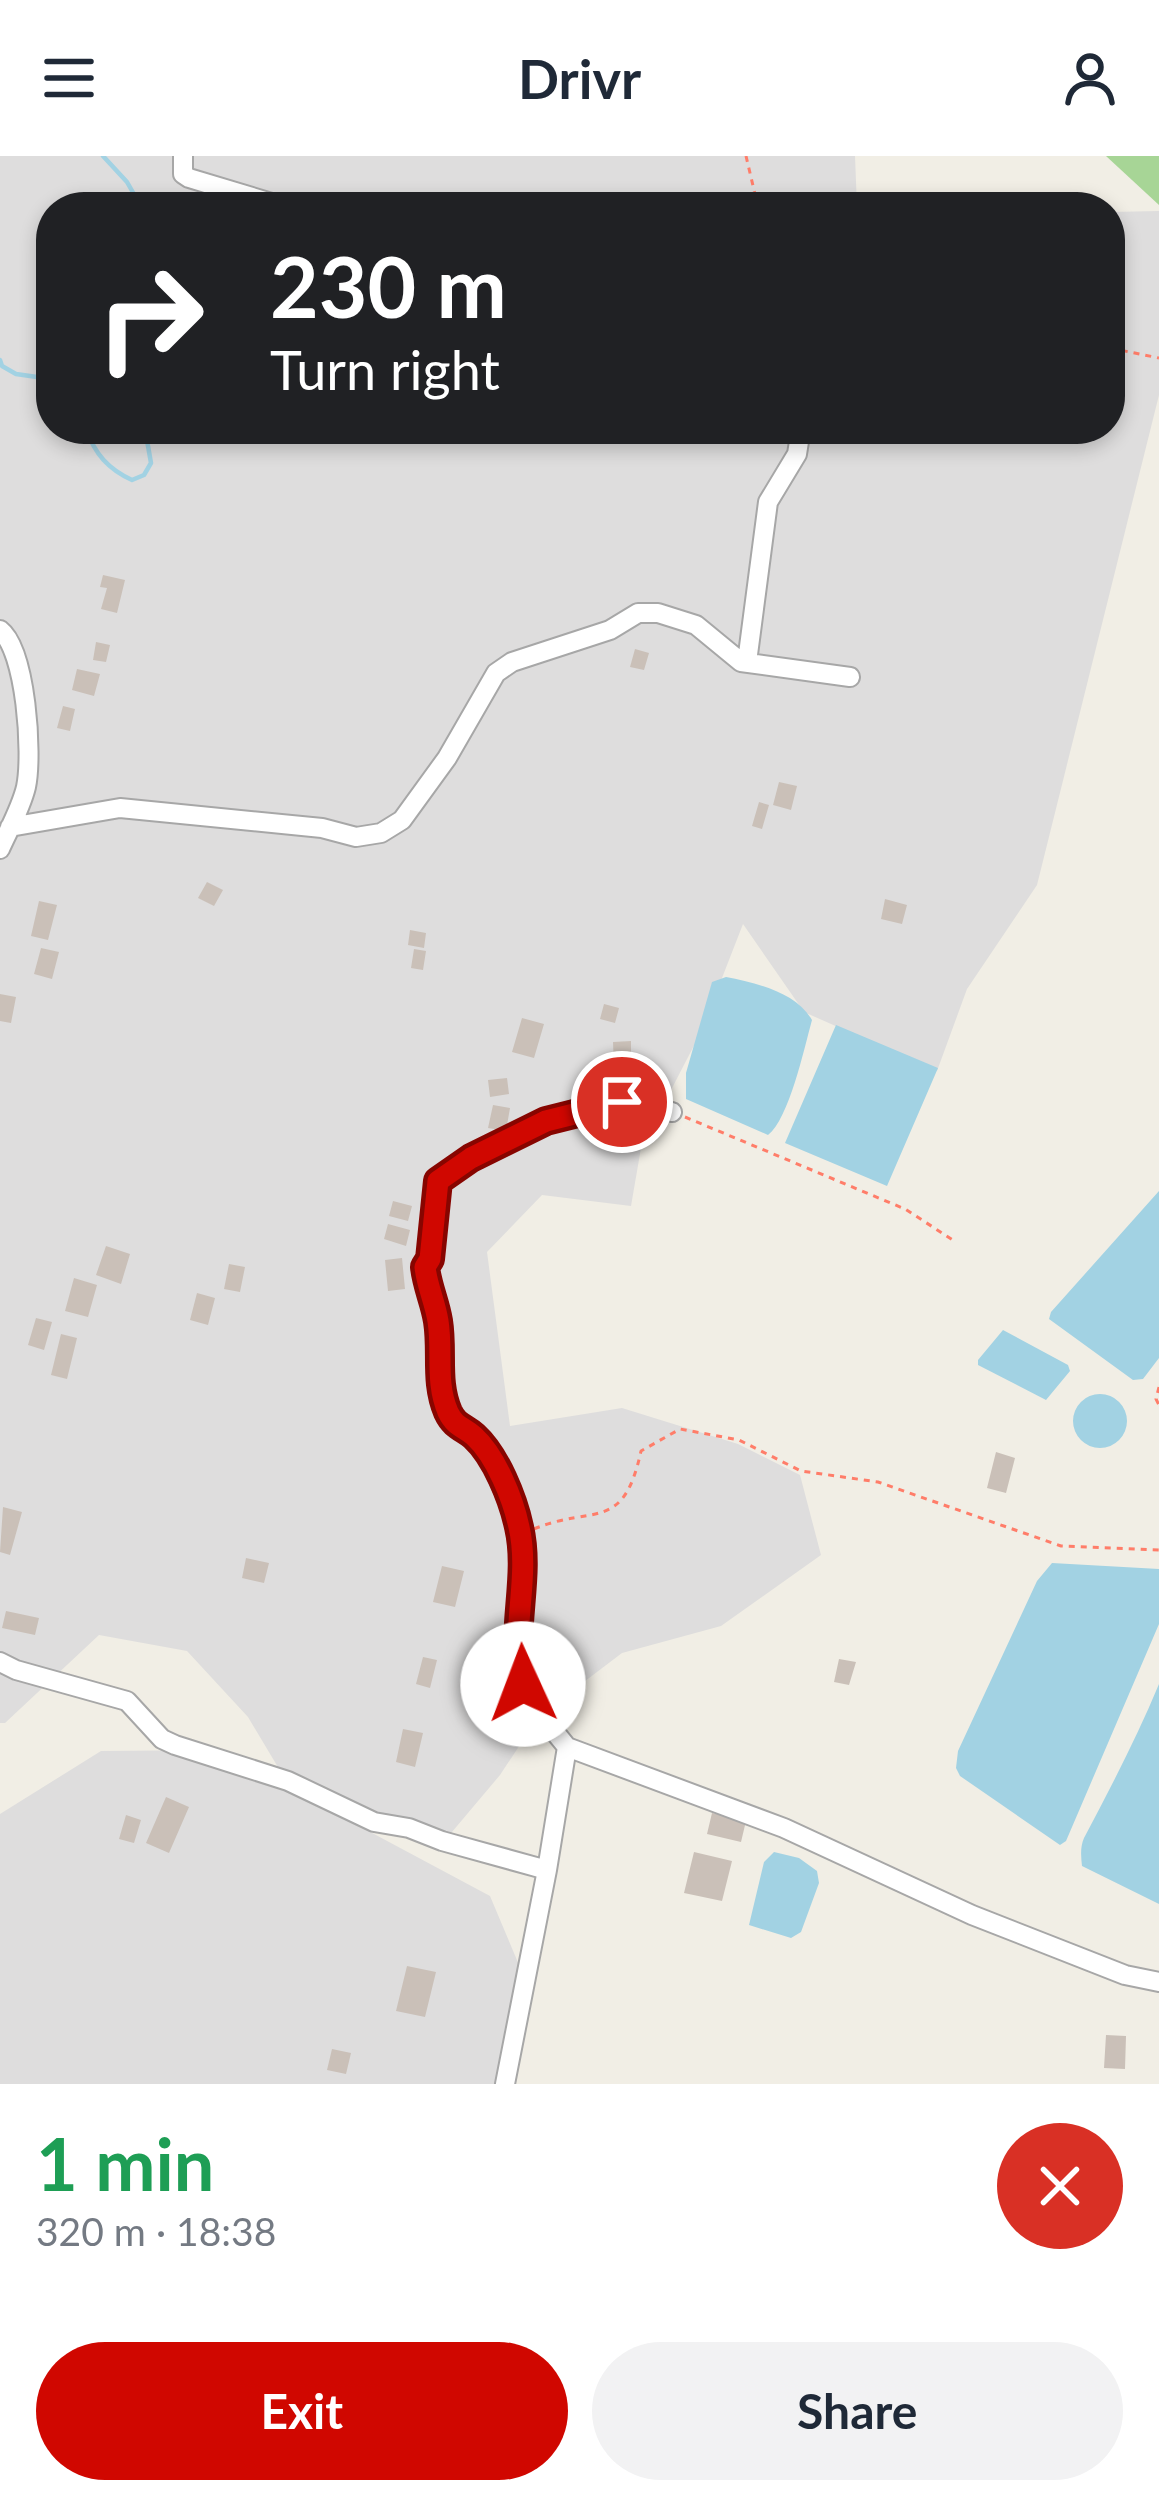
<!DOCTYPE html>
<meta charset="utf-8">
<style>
:root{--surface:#fff;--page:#f2f2f3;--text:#1f2937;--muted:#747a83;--accent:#d00700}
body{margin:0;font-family:Lato,sans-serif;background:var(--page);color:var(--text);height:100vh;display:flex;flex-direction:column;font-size:45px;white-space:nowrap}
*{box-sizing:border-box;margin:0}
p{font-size:39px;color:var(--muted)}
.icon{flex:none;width:66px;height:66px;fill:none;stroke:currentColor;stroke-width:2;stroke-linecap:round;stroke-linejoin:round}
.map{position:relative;height:1928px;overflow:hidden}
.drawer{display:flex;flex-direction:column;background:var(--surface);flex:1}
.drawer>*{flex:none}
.hud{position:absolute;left:36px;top:36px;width:1089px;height:252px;border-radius:48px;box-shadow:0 6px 18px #0003;background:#202124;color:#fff;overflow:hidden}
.pin{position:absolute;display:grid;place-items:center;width:102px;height:102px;color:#fff;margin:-51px;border:6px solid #fff;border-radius:50%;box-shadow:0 3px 12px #0007}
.me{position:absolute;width:132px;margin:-66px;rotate:358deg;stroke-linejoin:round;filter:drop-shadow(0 0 9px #0008)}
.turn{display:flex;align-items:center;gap:42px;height:252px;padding:0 36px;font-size:54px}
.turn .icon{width:156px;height:156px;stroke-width:2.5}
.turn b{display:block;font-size:84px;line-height:102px}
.round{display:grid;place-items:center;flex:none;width:126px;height:126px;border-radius:63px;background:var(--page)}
.summary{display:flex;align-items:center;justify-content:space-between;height:204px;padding:0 36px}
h1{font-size:72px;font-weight:700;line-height:90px;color:#1e9e55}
.button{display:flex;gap:24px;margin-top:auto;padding:24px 36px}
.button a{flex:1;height:138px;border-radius:72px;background:var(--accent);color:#fff;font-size:48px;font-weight:700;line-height:138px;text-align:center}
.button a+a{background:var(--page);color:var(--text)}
header{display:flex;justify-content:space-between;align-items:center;height:156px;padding:0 36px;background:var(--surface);font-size:54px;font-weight:700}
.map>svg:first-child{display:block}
.residential{fill:#dedddd}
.forest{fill:#a7d596}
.water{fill:#a2d2e3}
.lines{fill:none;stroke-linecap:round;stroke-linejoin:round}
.stream{stroke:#a2d2e3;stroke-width:4.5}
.building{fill:#cac0b8}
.minor-casing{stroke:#a7a7a7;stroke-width:22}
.path{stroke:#ff7d69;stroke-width:3;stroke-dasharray:6 6;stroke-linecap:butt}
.minor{stroke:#fff;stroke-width:18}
.route-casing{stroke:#870500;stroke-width:30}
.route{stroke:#d00700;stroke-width:21}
</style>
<header><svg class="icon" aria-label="menu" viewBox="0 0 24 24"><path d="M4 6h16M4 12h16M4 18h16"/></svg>Drivr<svg class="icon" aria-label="person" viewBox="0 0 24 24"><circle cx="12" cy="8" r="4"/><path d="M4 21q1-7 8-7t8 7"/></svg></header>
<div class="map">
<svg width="1159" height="1928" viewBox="0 0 1159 1928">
<rect width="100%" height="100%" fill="#f1eee5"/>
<path class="residential" d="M0,0H855L857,51H51V273H1110V56L1159,55V239L1037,729L967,833L937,915L804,856L743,768L701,876L641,992L631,1050L542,1039L487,1096L510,1270L622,1252L738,1288L800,1319L821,1399L721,1470L622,1497L539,1560L500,1619L441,1689L288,1628L248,1561L187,1495L99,1479L5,1567H0Z
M217,1594L490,1740L532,1840L515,1928H0V1658L101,1595Z"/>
<path class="forest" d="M1106,0H1159V49Z"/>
<path class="water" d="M726,821C756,827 796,836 812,864C804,893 789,963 768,979L686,943V917L712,826Z
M836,869L938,912L887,1030L785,987Z
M1159,1035V1202L1143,1223L1133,1224L1049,1163L1051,1156Z
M1003,1174L1068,1209L1070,1215L1046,1244L978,1209V1204Z
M1073 1265a27 27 0 1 1 54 0a27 27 0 1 1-54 0Z
M1052,1407L1159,1413V1468L1066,1685L1060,1689L960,1620L956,1612L958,1595L1037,1425Z
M1159,1528V1748L1082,1710C1081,1701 1080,1691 1084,1682C1111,1631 1137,1581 1159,1528Z
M774,1696L799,1702L817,1715L819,1727L801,1776L791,1782L749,1769L764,1706Z"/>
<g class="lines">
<path class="stream" d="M103,0L127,26L139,47L135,51
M0,204L2,210L16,218L51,223
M86,273C95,298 108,313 132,324L144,319L151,307L145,273"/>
</g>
<path class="building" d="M103,419L125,424L117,457L101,453L107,432L100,431Z
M96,486L110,489L106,506L93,504Z
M635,493L649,497L644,514L630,511Z
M77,513L100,518L94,540L72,534Z
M63,550L75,553L70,575L57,572Z
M779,626L797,630L791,654L773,649Z
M759,646L769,649L762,673L752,670Z
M207,726L223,734L214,750L198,742Z
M885,743L907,749L902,768L881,763Z
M39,745L57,749L48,784L31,780Z
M410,774L426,777L424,792L408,789Z
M41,792L59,796L52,823L34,818Z
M414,793L426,795L423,814L411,812Z
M0,838L16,841L11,867L0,865Z
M604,848L619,852L615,867L600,863Z
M522,862L544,868L534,902L512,896Z
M631,885V910L614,911L613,886Z
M507,922L509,938L490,941L488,924Z
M493,949L510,952L506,975L488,972Z
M393,1045L412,1050L408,1065L389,1060Z
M388,1068L410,1074L406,1090L384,1083Z
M106,1090L130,1098L121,1128L96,1119Z
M402,1102L405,1133L388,1135L385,1104Z
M229,1108L245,1111L240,1136L224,1133Z
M74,1122L97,1129L88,1161L65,1155Z
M197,1137L215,1142L208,1169L190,1164Z
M36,1162L52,1166L44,1194L28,1189Z
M61,1178L77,1182L67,1223L51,1219Z
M996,1296L1015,1302L1006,1337L987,1332Z
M3,1351L22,1356L10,1399L0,1396Z
M246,1402L269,1407L264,1427L242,1422Z
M442,1410L464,1415L455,1451L433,1446Z
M6,1455L39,1462L35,1479L2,1472Z
M423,1501L437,1504L430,1532L416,1528Z
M839,1503L856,1506L849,1529L834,1526Z
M403,1573L423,1577L415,1611L396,1606Z
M166,1641L189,1651L169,1697L146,1687Z
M712,1657L746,1665L741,1686L707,1678Z
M126,1659L141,1664L134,1687L119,1683Z
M694,1696L732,1705L722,1745L684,1737Z
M407,1810L436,1816L425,1861L396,1855Z
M1106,1879L1126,1880L1125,1913L1104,1912Z
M332,1893L351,1897L346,1918L327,1914Z"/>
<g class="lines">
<defs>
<path id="minor" d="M183,0V18L189,22L285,51
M0,474C26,494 33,598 26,631C21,652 9,673 0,693
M747,506L768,346L797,298L801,273
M10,671L120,652L322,672L356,681L381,677L402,664L447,602L496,517L512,506L610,474L638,457H658L696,469L741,506L850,521
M0,1506L16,1514L127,1545L162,1583L175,1589L288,1625L374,1666L409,1672L442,1685L547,1714L505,1928
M567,1591L784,1672L972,1759L1125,1819L1159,1826
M547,1714L567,1591L545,1564L523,1528L517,1507L524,1434L518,1366L486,1295L473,1279L458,1272L449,1260L441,1234L438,1168L425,1111L431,1103L438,1025C486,996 567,941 626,947C641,948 657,953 672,956"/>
</defs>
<use href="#minor" class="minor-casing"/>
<path class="path" d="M746,0L758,51
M1110,192L1159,202
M685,961L905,1053L956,1086
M1159,1231L1156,1243L1159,1249
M534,1373C594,1348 623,1378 641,1295L680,1273L739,1284L801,1315L878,1326L1061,1390L1159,1394"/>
<use href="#minor" class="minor"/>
</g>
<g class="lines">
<defs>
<path id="route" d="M523,1528C509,1477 531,1423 519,1371C513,1343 496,1300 474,1280C464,1271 455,1271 448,1256C435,1226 443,1196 438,1165C435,1146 427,1130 425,1111L430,1103L438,1025L471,1002L546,965L622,946"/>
</defs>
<use href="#route" class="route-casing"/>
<use href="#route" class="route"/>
</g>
</svg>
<div class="pin" style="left:622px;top:946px;background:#d93025"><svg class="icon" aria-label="arrive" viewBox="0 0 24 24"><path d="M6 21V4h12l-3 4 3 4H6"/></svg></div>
<svg class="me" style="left:523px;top:1528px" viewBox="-20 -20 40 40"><circle r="19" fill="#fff"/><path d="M0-13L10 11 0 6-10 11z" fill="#d00700"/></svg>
<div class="hud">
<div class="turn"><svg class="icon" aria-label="right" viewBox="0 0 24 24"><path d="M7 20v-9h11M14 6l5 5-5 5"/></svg><div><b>230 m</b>Turn right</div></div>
</div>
</div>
<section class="drawer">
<div class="summary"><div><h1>1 min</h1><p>320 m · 18:38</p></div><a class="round" style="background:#d93025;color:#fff"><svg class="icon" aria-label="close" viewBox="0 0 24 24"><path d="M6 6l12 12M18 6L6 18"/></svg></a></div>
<div class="button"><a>Exit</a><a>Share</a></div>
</section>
